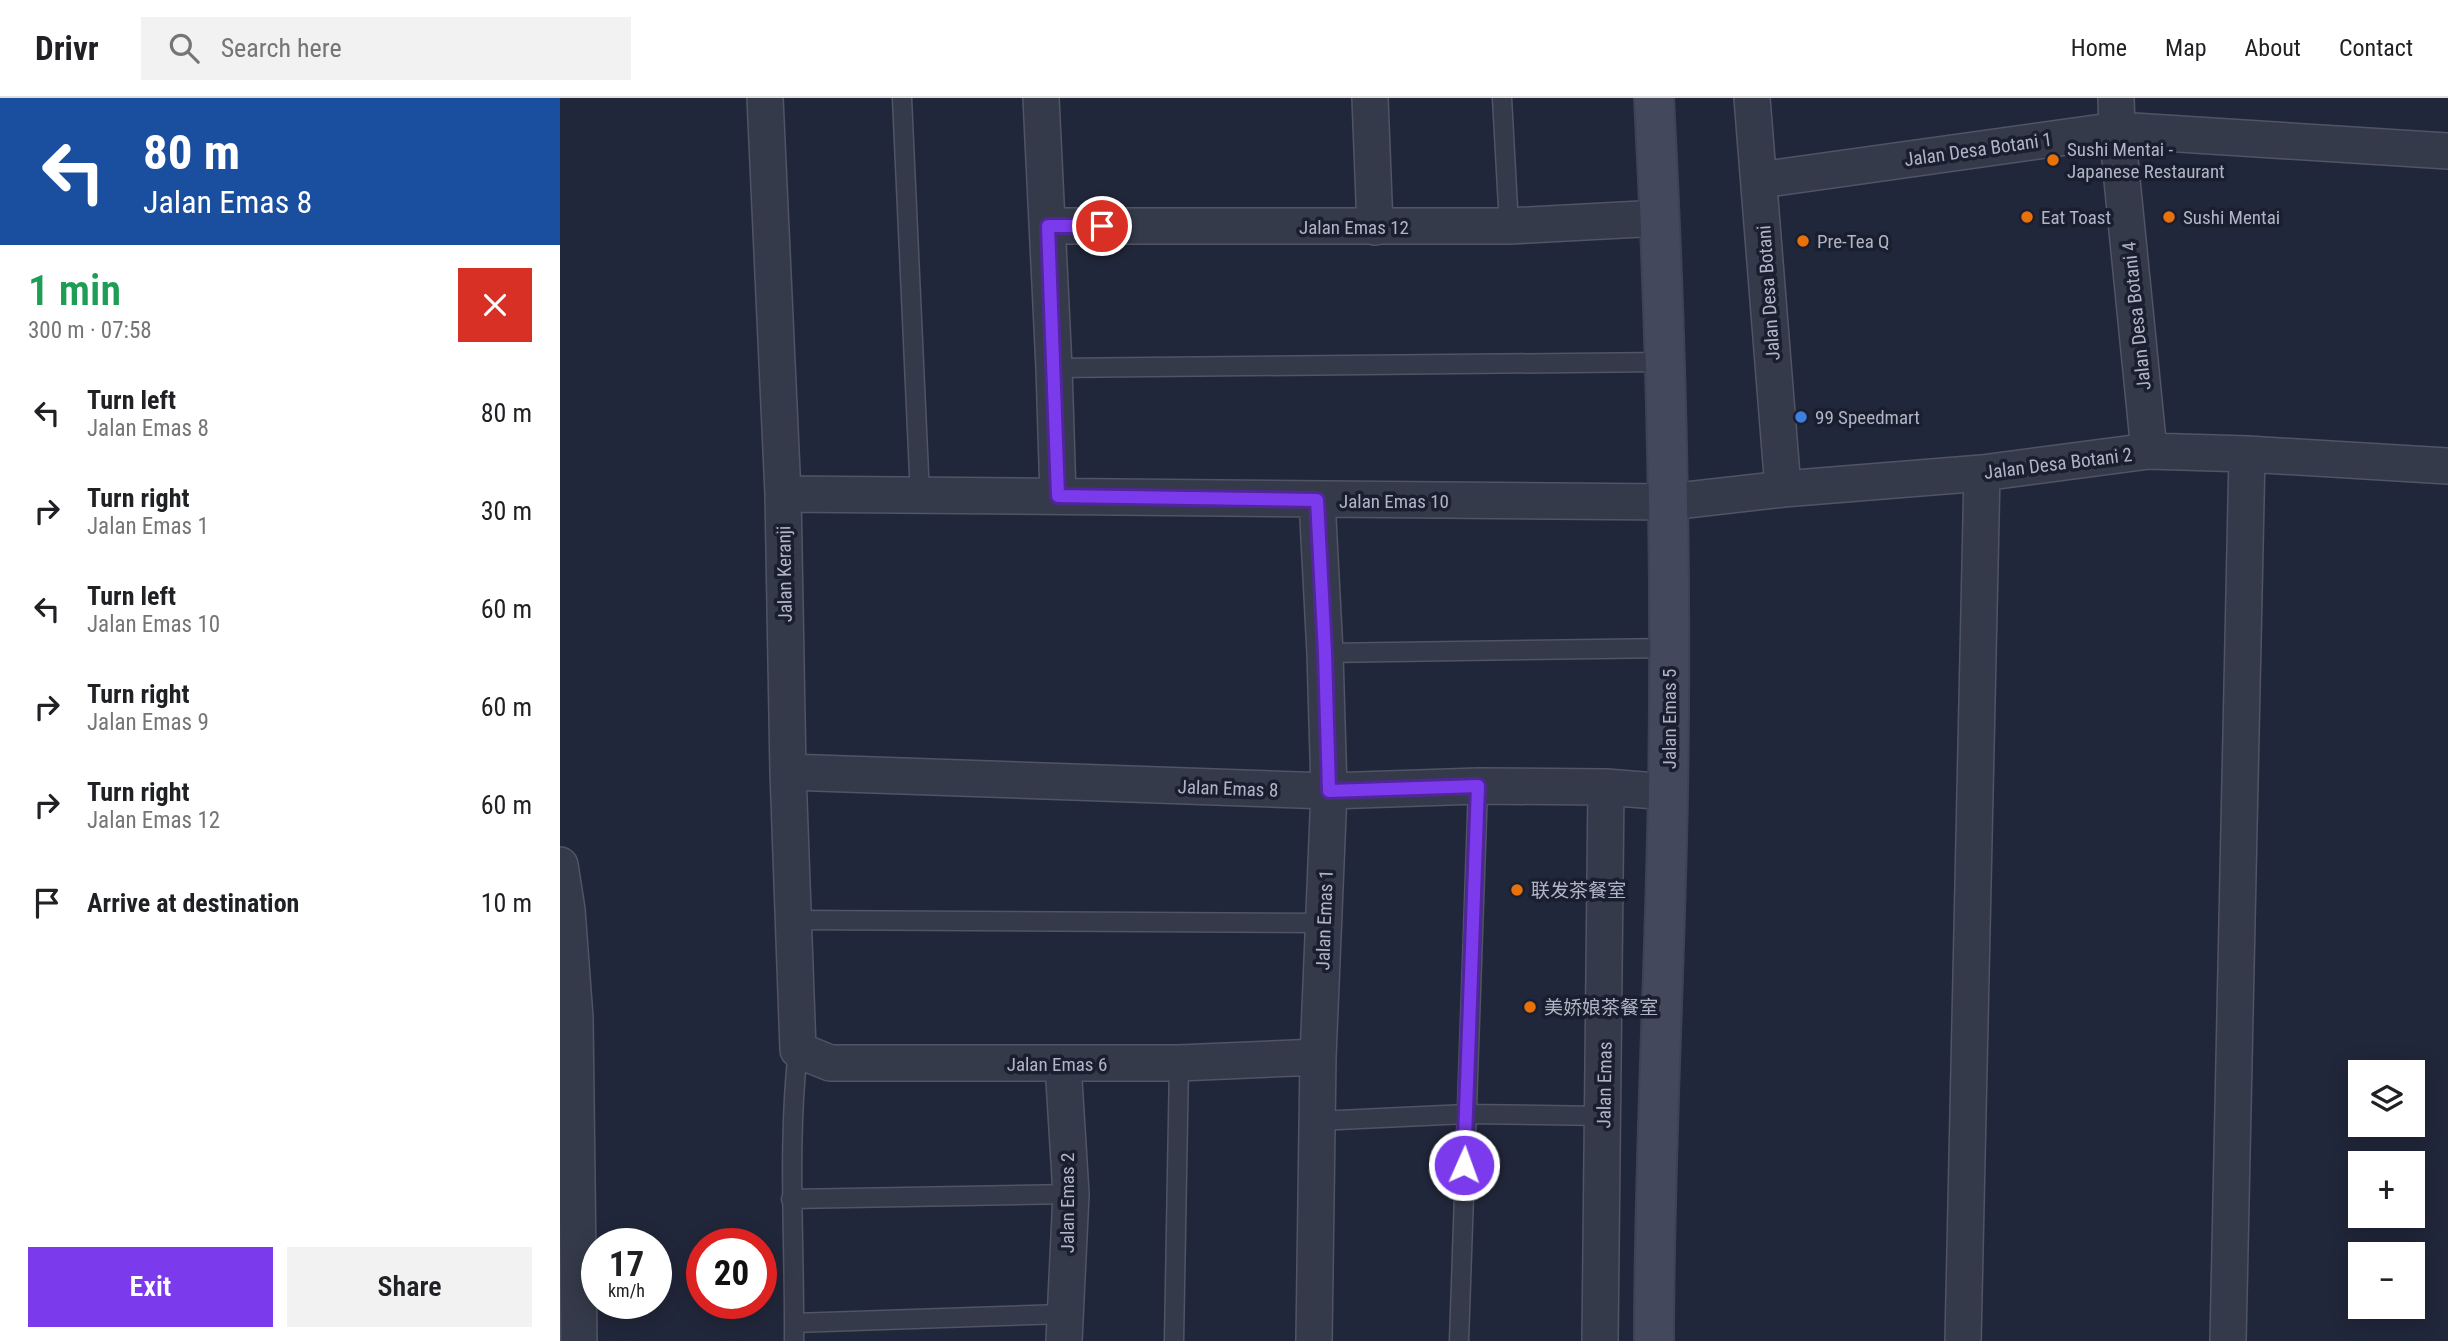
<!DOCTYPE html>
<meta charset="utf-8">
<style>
:root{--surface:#fff;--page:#f2f2f2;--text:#202124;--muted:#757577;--line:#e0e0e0;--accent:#7c3aed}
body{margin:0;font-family:"Roboto Condensed","Noto Sans SC",sans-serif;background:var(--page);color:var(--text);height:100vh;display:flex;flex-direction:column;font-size:26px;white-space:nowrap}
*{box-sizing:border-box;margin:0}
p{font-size:23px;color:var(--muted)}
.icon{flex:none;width:38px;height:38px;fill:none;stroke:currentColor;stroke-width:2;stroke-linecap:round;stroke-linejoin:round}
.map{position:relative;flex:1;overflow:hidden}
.drawer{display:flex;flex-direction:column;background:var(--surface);width:560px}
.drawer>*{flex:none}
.guide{background:#1a4fa0;color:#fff;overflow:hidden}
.fabs{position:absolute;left:1788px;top:962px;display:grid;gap:14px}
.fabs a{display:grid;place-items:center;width:77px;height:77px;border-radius:0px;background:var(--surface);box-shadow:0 4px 18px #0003;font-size:35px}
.speed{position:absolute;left:21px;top:1130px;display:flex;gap:14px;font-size:35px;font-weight:700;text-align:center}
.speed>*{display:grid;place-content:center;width:91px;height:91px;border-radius:50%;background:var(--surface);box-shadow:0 4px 18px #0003;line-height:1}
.speed small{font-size:18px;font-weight:400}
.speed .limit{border:10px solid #d22;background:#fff;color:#111}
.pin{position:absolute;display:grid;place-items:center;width:60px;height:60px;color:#fff;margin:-30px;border:4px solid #fff;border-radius:50%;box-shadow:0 2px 7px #0007}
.me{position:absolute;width:77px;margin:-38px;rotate:2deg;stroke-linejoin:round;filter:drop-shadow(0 0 5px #0008)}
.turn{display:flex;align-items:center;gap:24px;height:147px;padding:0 28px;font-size:32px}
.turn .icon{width:91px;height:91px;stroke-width:2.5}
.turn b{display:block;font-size:49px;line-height:60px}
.round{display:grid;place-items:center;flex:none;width:74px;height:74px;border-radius:0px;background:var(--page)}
.overview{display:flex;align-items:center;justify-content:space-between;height:119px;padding:0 28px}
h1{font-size:42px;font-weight:600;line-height:52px;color:#1e9e55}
.action{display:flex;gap:14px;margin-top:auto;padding:14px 28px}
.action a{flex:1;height:80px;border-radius:0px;background:var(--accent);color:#fff;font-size:28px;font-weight:600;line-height:80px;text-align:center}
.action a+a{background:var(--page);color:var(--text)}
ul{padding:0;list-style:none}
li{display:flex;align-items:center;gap:21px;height:98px;padding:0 28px}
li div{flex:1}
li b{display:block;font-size:26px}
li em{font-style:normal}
header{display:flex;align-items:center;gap:42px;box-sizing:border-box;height:98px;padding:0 35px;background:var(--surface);border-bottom:2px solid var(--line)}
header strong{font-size:33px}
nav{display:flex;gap:38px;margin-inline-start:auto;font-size:24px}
.search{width:490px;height:63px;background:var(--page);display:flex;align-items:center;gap:18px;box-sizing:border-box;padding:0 24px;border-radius:0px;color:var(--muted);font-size:26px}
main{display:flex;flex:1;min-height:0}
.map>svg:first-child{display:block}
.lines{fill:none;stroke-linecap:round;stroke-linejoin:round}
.lane-casing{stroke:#505465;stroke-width:21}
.street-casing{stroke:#505465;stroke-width:38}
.secondary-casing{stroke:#3e4353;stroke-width:42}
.lane{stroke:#353a4a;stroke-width:18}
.street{stroke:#353a4a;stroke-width:35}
.secondary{stroke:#43485d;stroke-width:38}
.route-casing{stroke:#51269a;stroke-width:18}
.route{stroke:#7c3aed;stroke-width:12}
.food-dot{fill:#e8710a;stroke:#1a1f2f;stroke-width:2.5}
.shop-dot{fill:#3f7fe0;stroke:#1a1f2f;stroke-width:2.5}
.labels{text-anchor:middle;stroke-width:7;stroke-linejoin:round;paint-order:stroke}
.street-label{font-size:19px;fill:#b0b4c6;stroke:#1a1f2f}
.poi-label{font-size:19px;fill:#b0b4c6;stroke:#1a1f2f;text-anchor:start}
</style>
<header>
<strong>Drivr</strong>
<div class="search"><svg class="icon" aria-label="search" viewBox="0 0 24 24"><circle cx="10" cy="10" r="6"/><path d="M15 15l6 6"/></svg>Search here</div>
<nav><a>Home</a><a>Map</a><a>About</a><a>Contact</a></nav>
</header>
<main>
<section class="drawer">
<div class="guide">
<div class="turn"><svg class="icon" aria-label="left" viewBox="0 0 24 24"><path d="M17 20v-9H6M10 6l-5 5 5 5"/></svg><div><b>80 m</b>Jalan Emas 8</div></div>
</div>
<div class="overview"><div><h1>1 min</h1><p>300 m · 07:58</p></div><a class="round" style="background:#d93025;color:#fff"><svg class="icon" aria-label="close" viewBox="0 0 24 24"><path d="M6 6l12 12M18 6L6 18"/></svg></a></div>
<ul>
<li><svg class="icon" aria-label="left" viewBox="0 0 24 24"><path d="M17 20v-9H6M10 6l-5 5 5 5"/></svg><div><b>Turn left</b><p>Jalan Emas 8</p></div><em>80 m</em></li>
<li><svg class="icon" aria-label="right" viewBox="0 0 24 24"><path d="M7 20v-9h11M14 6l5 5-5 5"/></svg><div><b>Turn right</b><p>Jalan Emas 1</p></div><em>30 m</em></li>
<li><svg class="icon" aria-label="left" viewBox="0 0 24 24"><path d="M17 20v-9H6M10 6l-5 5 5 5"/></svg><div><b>Turn left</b><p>Jalan Emas 10</p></div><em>60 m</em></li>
<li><svg class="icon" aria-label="right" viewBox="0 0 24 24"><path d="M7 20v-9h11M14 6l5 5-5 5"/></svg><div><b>Turn right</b><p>Jalan Emas 9</p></div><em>60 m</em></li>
<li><svg class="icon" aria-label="right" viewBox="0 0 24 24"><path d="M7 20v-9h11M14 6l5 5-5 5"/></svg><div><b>Turn right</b><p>Jalan Emas 12</p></div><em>60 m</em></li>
<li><svg class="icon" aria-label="arrive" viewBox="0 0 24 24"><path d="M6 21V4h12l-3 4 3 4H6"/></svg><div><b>Arrive at destination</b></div><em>10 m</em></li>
</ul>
<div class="action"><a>Exit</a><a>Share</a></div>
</section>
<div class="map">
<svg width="1888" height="1243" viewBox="0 0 1888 1243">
<rect width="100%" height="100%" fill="#21273a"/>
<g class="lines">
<defs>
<path id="lane" d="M342,0L360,398
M942,0L949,128
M494,270L1104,264
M765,555L1109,550
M235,822L765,825
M757,1023L906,1016L1044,1018
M231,1101L511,1096
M234,1225L504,1216
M234,1243C235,1146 227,1049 238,952
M614,1243L619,965
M899,1243L918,688"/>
<path id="street" d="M205,0L223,396L228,674L238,952L270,965H619L758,959
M481,0L494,270L498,398
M810,0L815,129
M1192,0L1223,391
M1556,0L1557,32L1589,353
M1200,82L1557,32L1888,53
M488,128H949L1100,120
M223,396L1109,404L1223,391L1422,375L1589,353L1687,356L1888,368
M228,674L769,693L918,688L1046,689L1108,694
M0,767L7,812L15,920L19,1243
M503,966L511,1096L504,1243
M754,1243L758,959L769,693L765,555L757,402
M1040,1243L1046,689
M1403,1243L1422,375
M1668,1243L1687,356"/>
<path id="secondary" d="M1094,0C1106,231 1112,462 1108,693C1105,877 1094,1060 1094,1243"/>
</defs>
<use href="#lane" class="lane-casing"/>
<use href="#street" class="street-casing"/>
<use href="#secondary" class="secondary-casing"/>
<use href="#lane" class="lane"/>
<use href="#street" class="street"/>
<use href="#secondary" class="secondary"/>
</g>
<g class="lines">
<defs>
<path id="route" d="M542,128H488L498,398L757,402L765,555L769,693L918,688L904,1067"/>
</defs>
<use href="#route" class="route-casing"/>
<use href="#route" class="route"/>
</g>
<g class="food-dot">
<circle cx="1493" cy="62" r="7"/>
<circle cx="1467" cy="119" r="7"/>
<circle cx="1609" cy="119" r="7"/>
<circle cx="1243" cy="143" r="7"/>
<circle cx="957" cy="792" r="7"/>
<circle cx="970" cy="909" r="7"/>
</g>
<circle class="shop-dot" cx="1241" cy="319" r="7"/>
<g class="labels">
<g class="street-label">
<text transform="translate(1418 51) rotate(-8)" y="7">Jalan Desa Botani 1</text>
<text x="794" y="136">Jalan Emas 12</text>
<text transform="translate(1208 195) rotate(-94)" y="7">Jalan Desa Botani</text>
<text transform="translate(1576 218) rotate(-96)" y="7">Jalan Desa Botani 4</text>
<text transform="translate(1498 365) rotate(-7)" y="7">Jalan Desa Botani 2</text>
<text x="834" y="410">Jalan Emas 10</text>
<text transform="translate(224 476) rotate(-91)" y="7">Jalan Keranji</text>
<text transform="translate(1109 621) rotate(-90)" y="7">Jalan Emas 5</text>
<text transform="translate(668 690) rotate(2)" y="7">Jalan Emas 8</text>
<text transform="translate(764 822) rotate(-88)" y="7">Jalan Emas 1</text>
<text x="497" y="973">Jalan Emas 6</text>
<text transform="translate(1044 987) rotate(-89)" y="7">Jalan Emas</text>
<text transform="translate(507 1105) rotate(-90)" y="7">Jalan Emas 2</text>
</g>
<g class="poi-label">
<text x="1507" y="58">Sushi Mentai -<tspan x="1507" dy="22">Japanese Restaurant</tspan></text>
<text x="1481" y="126">Eat Toast</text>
<text x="1623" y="126">Sushi Mentai</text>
<text x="1257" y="150">Pre-Tea Q</text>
<text x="1255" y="326">99 Speedmart</text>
<text x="971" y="799">联发茶餐室</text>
<text x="984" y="916">美娇娘茶餐室</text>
</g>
</g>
</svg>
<div class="fabs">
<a><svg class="icon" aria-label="layers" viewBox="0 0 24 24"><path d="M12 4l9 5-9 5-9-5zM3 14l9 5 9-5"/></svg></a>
<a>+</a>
<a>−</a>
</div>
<div class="speed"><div>17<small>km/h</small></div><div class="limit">20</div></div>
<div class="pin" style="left:542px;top:128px;background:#d93025"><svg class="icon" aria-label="arrive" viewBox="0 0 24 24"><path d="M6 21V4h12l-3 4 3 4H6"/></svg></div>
<svg class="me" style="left:904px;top:1067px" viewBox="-20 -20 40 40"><circle r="17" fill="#7c3aed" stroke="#fff" stroke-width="3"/><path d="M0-11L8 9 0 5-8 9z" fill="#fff"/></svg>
</div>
</main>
